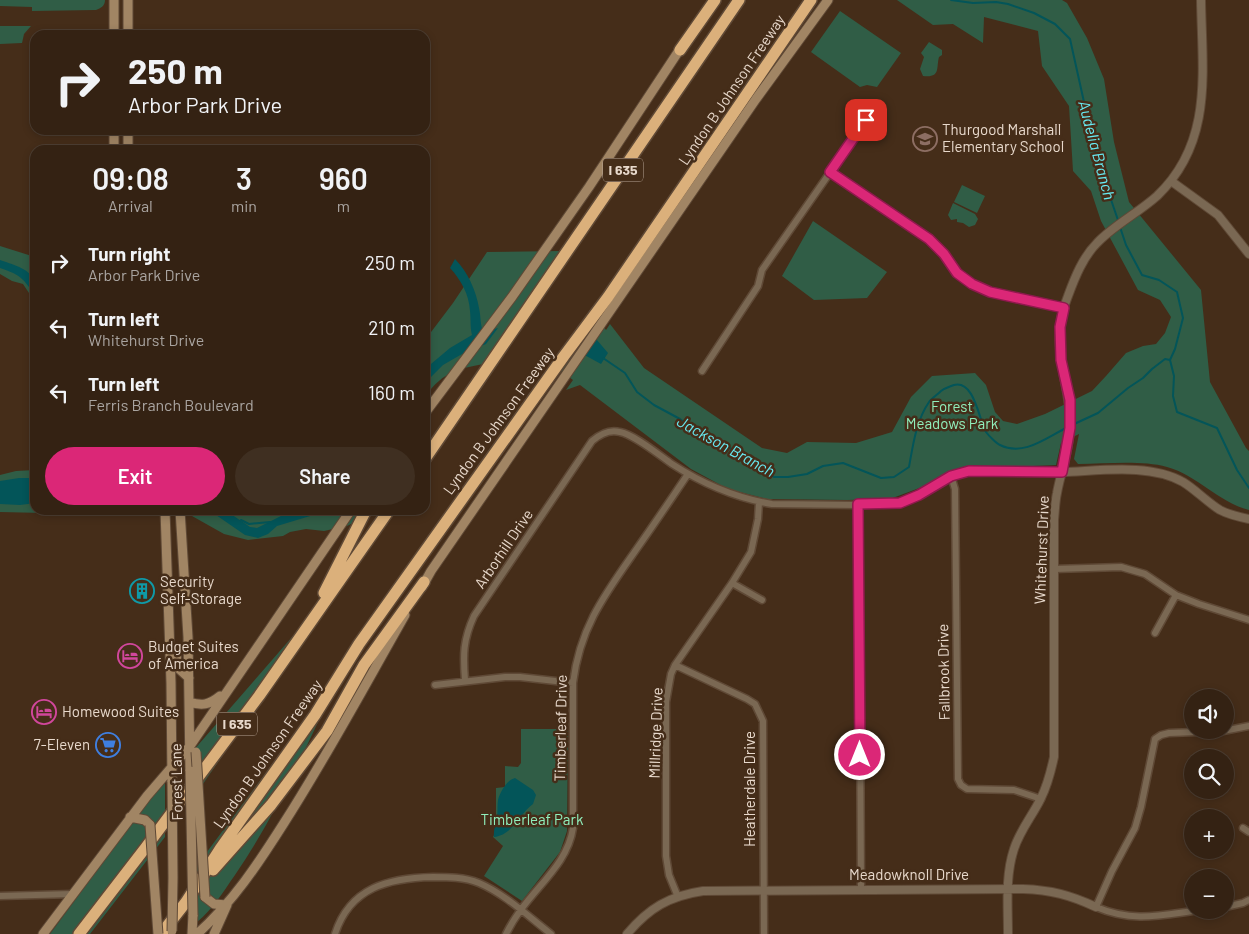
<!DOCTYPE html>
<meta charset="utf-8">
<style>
:root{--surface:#342213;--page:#3f2f21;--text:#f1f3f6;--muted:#a9a4a0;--line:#4e3f33;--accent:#db2777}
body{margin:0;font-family:Barlow,sans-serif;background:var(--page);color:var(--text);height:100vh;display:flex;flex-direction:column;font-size:19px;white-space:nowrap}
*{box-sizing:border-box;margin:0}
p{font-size:16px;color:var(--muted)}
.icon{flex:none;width:28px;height:28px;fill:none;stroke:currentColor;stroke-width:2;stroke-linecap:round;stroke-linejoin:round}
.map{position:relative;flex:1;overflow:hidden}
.side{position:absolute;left:30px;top:145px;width:400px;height:370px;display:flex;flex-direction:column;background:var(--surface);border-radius:15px;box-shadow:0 2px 8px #0003,0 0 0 1px var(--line)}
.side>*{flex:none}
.hud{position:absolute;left:30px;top:30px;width:400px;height:105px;border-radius:15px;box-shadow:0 2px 8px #0003,0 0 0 1px var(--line);background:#342213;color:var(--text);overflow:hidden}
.fabs{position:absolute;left:1184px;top:689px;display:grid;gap:10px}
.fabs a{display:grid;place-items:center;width:50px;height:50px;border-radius:50%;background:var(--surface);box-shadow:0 2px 8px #0003,0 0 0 1px var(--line);font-size:25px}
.pin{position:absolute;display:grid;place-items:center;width:42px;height:42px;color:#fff;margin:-21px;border-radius:10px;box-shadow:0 2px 8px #0006}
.me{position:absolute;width:55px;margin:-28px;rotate:0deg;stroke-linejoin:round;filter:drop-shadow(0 0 4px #0008)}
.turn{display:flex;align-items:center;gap:18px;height:105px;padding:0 15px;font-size:22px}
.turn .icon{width:65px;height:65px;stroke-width:2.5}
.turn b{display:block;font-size:35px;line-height:42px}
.eta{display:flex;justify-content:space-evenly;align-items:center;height:85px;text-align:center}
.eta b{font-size:30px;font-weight:600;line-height:35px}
.action{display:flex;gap:10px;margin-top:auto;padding:10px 15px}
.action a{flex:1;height:58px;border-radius:30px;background:var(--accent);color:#fff;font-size:20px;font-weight:600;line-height:58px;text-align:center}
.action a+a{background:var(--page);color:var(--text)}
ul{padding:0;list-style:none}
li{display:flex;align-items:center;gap:15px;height:65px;padding:0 15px}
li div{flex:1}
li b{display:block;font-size:19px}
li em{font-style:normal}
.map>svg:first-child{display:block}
.green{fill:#305d46}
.water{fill:#035559}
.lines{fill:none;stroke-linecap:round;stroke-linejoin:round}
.stream{stroke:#035559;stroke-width:2}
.minor-casing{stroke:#5f4936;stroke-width:9}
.tertiary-casing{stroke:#5f4936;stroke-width:10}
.secondary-casing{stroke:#5f4936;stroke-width:11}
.motorway-casing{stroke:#5f4936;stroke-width:14}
.minor{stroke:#7a6853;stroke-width:6}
.tertiary{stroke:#7a6853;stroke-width:8}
.secondary{stroke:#a18564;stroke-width:9}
.motorway{stroke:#dbb07b;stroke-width:11}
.secondary-bridge-casing{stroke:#5f4936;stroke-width:11;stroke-linecap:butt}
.secondary-bridge{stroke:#a18564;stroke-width:9}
.route-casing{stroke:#8e194d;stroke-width:12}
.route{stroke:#db2777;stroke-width:9}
.labels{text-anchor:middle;stroke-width:5;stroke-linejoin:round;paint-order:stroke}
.shield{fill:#452d19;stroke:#b7a596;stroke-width:1}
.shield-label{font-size:14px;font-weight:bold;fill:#e8d9cc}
.street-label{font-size:15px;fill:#e8d9cc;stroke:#452d19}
.poi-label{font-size:15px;fill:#e8d9cc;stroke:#452d19;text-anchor:start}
.park-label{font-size:15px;fill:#90efbc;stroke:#452d19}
.water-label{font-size:16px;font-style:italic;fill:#67eaf2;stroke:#452d19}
</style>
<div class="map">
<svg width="1249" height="934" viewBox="0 0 1249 934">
<rect width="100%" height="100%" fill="#452d19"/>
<path class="green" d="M0,0H105C105,6 101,8 96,10L32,11V7L0,6Z
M897,0H1062L1067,3L1087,38L1104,79L1114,142L1129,202L1201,290L1210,382L1246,448L1249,451V510C1218,502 1197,475 1167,467C1141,460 1106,464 1078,464L1074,459L1079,434L1061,443L1056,465L958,469L922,487L890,499L847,500L767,499L728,489L691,469L580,385L566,390L573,380L553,365L590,310L606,330L610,324L644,368L762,448L787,453L807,442L856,443L892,432L911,397L932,376L975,373L986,385L995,412L1003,421L1017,424L1045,414L1092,391L1106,376L1126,353L1143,346L1156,344L1165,333L1171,317L1160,300L1138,290L1101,221L1091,191L1073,171L1069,106L1042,66L1038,31L984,17L983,43L953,24L933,25Z
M840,11L901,53L877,87L867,85L860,87L811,52Z
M0,26H31L24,34L22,43L0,44Z
M929,42L942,50V55L939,57C936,68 941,78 923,76L920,69L924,57L921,53Z
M962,185L985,196L977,213L954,202Z
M953,203L975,214L978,219L975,225L969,227L963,223L957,222V219L951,220L948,215Z
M813,221L887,272L867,298L814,300L782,276Z
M0,246L35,257V302L23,284L12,281L0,274Z
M561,251L489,363C459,369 444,370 425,397V340L453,303L487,252Z
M35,470V510H127L88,514L0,512V475L16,471Z
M191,510H243L249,513L259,515L265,510H373L367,516L347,526L324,531L306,529L290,532L283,536L248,540L224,534L192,516Z
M352,568L194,797L192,752Z
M344,668C310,737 279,811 235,875C223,892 213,909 197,922L195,868Z
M521,729H568L567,831L560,852L522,901L484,876L503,846L493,837L496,831V788L505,787V766L518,767L521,763Z
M165,778V837L90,934H50Z"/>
<path class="water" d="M455,259C468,272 476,291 479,308C481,317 480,323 483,332L498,328L486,344L462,354L443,365L425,383V369L450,348L472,335C470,327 471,320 470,311C469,294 461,280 450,268Z
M0,260C11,264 29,268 34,280C36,285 35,291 35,296C23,278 21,275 0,268Z
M591,333L608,353L601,364L579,352Z
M19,478H35V503L20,505L0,504V481Z
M206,510H225L250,527L257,528L287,513L299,510H330L277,526L268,534L258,538L245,535L216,515Z
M515,778L533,790L536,795L533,804C520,813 513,835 494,837C493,831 496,823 497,817C498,811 497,806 498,800C500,792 507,780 515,778Z"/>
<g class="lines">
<path class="stream" d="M951,0L973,3L996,2L1008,4L1034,13L1055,24L1070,39L1096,156L1119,223
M1120,227L1126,245L1142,275L1159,280L1177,292L1183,318L1175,349L1170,360
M603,358L625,373L637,392L654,405L680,419L700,435L730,448L774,477H788L807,474L823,466L843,463L881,478L894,477L909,467C913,445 916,421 929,402C932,398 937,395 941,391C945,388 949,387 954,385C975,380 979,421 986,432C989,436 996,443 1000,445C1024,457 1047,437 1068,427
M1072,425L1098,413L1128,388L1143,378L1152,369L1165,359L1170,360L1174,376L1173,396L1177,412L1217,428L1237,470L1249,488
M241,520L249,524L270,522"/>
<defs>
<path id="minor" d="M830,172L929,239L944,254L957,273L972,284L990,292L1064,308
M702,371L758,286L762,270L859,131L866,120L869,108
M951,476L955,489L958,779L961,785L967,789L1014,790L1041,799
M859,505L861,889
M1054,569L1121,567L1145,574L1176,595L1199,604L1249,620
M732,583L762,600
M1155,633L1176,595
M675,665L747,699L755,704L763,721L764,934
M465,680C463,655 463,640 474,616L592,441C600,434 609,429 620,432C635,435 659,455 672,464C703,484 736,498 772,504L859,505L900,503L919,495L951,476L969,471L1062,472
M435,685L505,677H520L573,683
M1243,828L1249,832
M0,896L72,894
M678,897L669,875L666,856V702L671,674L675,665L732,583L751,552L758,519L759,502
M1225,907L1243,903L1249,900
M1200,910C1161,915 1134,923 1096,907L1112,871L1135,828L1141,807L1155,739L1161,735L1169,733L1223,731L1249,726
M335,934C350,887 389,878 433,877C448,877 464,877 479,883C505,894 529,917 551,934
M506,934C510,926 515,918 520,911C539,884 568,862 573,828V683C580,626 606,593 638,547C655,523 671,499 688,474"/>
<path id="tertiary" d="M1171,181L1218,215L1249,254
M1062,472C1099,471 1150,463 1183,482C1196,490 1207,502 1220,510C1229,515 1239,517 1249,519
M627,934C649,908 669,896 703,891L1023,889C1051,890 1070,895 1096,907
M1008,934C1008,906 1005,876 1014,849C1020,830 1033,815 1041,798C1048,784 1051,771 1054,757V520C1055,511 1055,502 1057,493C1061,471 1070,449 1070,426C1071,402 1064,383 1061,359C1058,338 1060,315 1068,296C1075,277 1083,257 1097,243C1114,225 1138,213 1157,196C1214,142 1202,71 1201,0"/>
<path id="secondary" d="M114,35V0
M128,35V0
M128,130V150
M114,150V130
M425,413L512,297L589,187L682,46
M165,510L171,683L172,782
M180,510L188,637L190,771
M422,587L431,571L756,99L828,0
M176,649L177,667L189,678
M189,702C202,706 209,705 220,696
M130,817L145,820L150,825
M205,897L214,904L227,905L214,934
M43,934L147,796L190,746L351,510
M192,934L193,915
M197,934C233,902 258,864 284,823C327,756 365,685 405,615"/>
<path id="motorway" d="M680,50L715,0
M425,459L739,0
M324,593L366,510
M213,870L271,805L327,731L364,665L424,582
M79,934L146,847L259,696L389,510
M161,934L186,902L220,849L315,715L359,644L564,356L608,297L811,0"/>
</defs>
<use href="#minor" class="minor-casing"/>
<use href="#tertiary" class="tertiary-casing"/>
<use href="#secondary" class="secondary-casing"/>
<use href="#motorway" class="motorway-casing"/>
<use href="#minor" class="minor"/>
<use href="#tertiary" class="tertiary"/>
<use href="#secondary" class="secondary"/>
<use href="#motorway" class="motorway"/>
<defs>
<path id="secondary-bridge" d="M196,752L205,897
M190,771L193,915
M150,825L158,934
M172,931L173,878L172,782"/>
</defs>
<use href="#secondary-bridge" class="secondary-bridge-casing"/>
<use href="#secondary-bridge" class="secondary-bridge"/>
</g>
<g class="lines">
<defs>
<path id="route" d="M860,755L858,504L900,503L919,495L951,476L969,471L1062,472L1070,428V400L1061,360L1060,327L1064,308L990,292L972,284L957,273L944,254L929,239L830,172L866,120"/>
</defs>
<use href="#route" class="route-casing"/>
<use href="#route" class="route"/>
</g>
<defs>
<symbol id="school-ring" viewBox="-11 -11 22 22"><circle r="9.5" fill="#452d19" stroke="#8d6e63" stroke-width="1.5"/><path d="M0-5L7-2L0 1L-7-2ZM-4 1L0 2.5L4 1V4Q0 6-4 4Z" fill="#8d6e63"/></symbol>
<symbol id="building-ring" viewBox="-11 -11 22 22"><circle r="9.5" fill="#452d19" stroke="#0f9aa8" stroke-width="1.5"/><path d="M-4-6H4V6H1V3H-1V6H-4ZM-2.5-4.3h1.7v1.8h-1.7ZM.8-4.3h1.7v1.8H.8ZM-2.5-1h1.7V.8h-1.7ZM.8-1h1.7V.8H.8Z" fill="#0f9aa8"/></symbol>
<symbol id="hotel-ring" viewBox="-11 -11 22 22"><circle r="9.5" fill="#452d19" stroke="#d1479c" stroke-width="1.5"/><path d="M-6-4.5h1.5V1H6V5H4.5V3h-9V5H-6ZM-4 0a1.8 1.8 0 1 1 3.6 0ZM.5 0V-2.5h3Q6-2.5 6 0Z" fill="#d1479c"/></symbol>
<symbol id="supermarket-ring" viewBox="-11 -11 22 22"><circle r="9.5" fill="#452d19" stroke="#3f7fe0" stroke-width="1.5"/><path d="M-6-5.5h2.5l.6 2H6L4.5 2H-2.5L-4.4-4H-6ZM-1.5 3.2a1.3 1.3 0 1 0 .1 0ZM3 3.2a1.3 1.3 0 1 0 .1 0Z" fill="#3f7fe0"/></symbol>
</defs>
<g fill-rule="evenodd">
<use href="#school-ring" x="911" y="125" width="28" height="28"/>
<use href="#building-ring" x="128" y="577" width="28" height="28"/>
<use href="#hotel-ring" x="116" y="642" width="28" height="28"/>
<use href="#hotel-ring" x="30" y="698" width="28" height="28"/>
<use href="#supermarket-ring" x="94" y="731" width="28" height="28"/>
</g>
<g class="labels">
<g class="shield">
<rect x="603" y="158.5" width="40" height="23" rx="4"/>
<rect x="217" y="712.5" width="40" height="23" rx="4"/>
</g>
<g class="shield-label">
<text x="623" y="175">I 635</text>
<text x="237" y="729">I 635</text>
</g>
<g class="street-label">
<text transform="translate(732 90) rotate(-56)" y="5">Lyndon B Johnson Freeway</text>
<text transform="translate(499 421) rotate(-54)" y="5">Lyndon B Johnson Freeway</text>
<text transform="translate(504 549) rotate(-56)" y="5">Arborhill Drive</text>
<text transform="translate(1042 550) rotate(-88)" y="5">Whitehurst Drive</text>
<text transform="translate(944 672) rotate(-91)" y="5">Fallbrook Drive</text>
<text transform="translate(561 728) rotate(-89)" y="5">Timberleaf Drive</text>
<text transform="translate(656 733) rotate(-88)" y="5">Millridge Drive</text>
<text transform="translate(268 754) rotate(-55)" y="5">Lyndon B Johnson Freeway</text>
<text transform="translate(177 782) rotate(-91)" y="5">Forest Lane</text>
<text transform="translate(750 789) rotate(-90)" y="5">Heatherdale Drive</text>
<text x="909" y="880">Meadowknoll Drive</text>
</g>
<g class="poi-label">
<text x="942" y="135">Thurgood Marshall<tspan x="942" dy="17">Elementary School</tspan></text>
<text x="160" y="587">Security<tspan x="160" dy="17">Self-Storage</tspan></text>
<text x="148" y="652">Budget Suites<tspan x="148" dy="17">of America</tspan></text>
<text x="62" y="717">Homewood Suites</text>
<text x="90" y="750" text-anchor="end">7-Eleven</text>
</g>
<g class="park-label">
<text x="952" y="412">Forest<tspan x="952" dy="17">Meadows Park</tspan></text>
<text x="532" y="825">Timberleaf Park</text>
</g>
<g class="water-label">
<text transform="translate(1097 150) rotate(75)" y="6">Audelia Branch</text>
<text transform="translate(726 446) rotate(29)" y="6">Jackson Branch</text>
</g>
</g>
</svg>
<div class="fabs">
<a><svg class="icon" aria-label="sound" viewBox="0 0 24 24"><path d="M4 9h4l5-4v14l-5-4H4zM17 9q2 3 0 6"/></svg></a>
<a><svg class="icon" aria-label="search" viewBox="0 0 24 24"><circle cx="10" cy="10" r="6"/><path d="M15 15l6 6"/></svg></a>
<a>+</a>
<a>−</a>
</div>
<div class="pin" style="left:866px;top:120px;background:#d93025"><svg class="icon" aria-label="arrive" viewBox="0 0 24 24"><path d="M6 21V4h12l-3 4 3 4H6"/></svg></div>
<svg class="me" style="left:860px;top:755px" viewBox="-20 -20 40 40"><circle r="17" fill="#db2777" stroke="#fff" stroke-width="3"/><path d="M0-11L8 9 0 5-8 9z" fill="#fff"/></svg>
<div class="hud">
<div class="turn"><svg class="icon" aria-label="right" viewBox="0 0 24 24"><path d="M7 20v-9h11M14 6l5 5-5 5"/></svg><div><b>250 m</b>Arbor Park Drive</div></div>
</div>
<section class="side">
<div class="eta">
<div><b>09:08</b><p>Arrival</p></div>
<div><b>3</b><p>min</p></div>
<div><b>960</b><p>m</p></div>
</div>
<ul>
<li><svg class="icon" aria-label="right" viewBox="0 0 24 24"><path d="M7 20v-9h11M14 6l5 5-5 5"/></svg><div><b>Turn right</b><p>Arbor Park Drive</p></div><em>250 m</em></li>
<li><svg class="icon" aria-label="left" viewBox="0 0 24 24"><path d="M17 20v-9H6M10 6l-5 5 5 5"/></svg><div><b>Turn left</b><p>Whitehurst Drive</p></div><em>210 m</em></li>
<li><svg class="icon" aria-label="left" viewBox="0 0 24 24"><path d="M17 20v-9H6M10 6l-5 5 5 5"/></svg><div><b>Turn left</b><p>Ferris Branch Boulevard</p></div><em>160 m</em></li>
</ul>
<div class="action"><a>Exit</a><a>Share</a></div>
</section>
</div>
